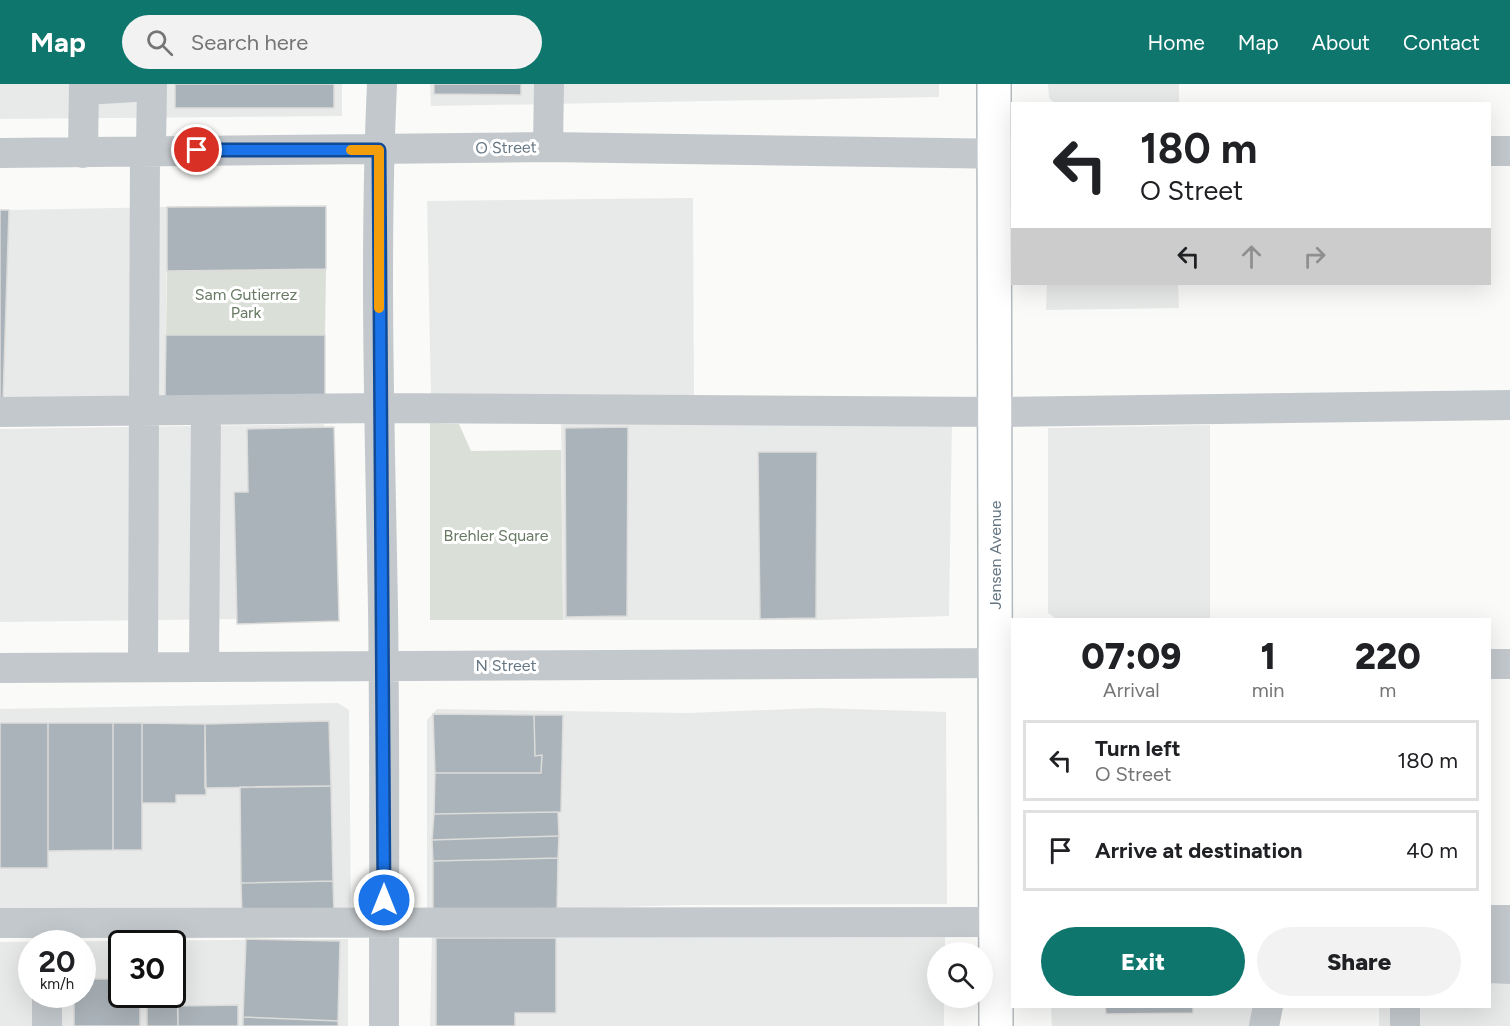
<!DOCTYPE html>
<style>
:root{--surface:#fff;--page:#f2f2f2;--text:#202124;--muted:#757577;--line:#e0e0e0;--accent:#0f766e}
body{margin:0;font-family:Figtree,sans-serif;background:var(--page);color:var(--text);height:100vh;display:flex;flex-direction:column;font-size:22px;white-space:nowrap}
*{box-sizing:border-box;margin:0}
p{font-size:20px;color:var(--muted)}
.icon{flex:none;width:33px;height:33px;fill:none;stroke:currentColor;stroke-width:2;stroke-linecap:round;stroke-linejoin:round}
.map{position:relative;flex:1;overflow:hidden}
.drawer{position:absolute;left:1011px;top:534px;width:480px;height:390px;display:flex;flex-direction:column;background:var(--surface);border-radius:0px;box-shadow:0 6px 24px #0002}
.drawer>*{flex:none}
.hud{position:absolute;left:1011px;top:18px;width:480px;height:183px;border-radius:0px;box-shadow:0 6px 24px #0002;background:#fff;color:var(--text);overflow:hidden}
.tools{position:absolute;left:927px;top:858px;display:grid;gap:12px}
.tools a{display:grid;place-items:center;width:66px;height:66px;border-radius:50%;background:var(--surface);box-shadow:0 6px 24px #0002;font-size:30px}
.speed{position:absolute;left:18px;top:846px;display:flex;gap:12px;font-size:30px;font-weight:700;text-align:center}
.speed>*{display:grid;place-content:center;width:78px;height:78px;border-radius:50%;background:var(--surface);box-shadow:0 6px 24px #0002;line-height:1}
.speed small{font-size:15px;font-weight:400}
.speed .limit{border:3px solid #111;border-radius:9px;background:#fff;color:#111}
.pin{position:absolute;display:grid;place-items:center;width:51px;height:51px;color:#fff;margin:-26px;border:3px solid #fff;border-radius:50%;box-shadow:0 2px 6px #0007}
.me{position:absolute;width:66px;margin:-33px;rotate:0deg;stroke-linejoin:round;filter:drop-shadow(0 0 4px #0008)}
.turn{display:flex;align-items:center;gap:21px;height:126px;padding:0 30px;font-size:27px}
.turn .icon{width:78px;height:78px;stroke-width:2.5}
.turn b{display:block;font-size:42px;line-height:51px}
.lanes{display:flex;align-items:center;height:57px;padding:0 30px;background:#0003;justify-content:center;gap:30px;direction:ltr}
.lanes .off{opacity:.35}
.eta{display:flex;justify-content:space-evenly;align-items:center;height:102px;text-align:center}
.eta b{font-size:36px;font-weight:800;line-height:42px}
.primary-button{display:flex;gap:12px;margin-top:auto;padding:12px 30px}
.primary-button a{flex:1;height:69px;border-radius:36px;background:var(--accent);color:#fff;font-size:24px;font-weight:800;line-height:69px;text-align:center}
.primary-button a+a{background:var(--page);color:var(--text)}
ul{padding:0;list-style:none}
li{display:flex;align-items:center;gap:18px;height:81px;margin:0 12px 9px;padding:0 18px;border:3px solid var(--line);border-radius:0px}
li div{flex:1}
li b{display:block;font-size:22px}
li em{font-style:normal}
header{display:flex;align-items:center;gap:36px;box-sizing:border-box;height:84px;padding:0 30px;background:var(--accent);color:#fff}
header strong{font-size:28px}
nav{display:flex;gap:33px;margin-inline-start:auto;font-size:21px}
.search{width:420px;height:54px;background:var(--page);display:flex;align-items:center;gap:15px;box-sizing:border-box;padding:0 21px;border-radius:33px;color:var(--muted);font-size:22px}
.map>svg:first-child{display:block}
.built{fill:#e8e9e9;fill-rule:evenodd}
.green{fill:#dadfd7}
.building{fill:#aab3b9;stroke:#dcdcda;stroke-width:1.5}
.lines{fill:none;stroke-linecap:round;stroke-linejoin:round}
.major-casing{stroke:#b5babe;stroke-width:36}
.minor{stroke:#c3c8cc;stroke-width:30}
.major{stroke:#fff;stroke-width:33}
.route-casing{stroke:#114b97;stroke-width:15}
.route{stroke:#1a73e8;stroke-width:10}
.slow{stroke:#f59e0b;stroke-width:10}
.labels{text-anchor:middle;stroke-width:6;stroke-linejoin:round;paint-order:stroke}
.street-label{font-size:16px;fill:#657683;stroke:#fff}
.park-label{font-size:16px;fill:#687a64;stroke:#fff}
</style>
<header>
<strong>Map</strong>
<div class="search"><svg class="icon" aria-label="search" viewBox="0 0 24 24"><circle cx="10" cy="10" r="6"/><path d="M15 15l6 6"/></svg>Search here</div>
<nav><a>Home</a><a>Map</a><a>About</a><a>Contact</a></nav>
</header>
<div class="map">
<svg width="1510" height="942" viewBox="0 0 1510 942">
<rect width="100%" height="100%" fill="#fafaf8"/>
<path class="built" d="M0,0H342V32L0,35Z
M430,0H939V13L431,22Z
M1048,0H1179V19H1054L1049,14Z
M693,114L694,312L660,311L431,312L427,117Z
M167,123L165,314L3,317L9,126Z
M1047,200H1178L1179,224L1046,226Z
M952,338L949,532L820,536H563L561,340Z
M324,340L323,534L0,538V345Z
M1210,341V535H1056L1048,529V344Z
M338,619L349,626L351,830L0,827V625Z
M819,624L946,628L947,820L684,821L427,829V636L437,625L687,629Z
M945,843V868H938V914H944V942H430L432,851Z
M1490,851H1510V942H1379V923L1490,922Z
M348,855V942H0V858ZM32,860H82V910H32ZM122,860H172V910H122Z
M1051,923H1278L1277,942H1052Z"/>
<path class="green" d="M326,185L325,251H166L167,187Z
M430,339L459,340L471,367L561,366L563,536H430Z"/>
<path class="building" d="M175,0H334V24H175Z
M434,0H521V11L434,10Z
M326,122V185L167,187V123Z
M0,126H9L3,317H0Z
M166,251H325V312L165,314Z
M334,343L339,537L237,540L234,408H248L247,345Z
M628,343L627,532L566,533L565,344Z
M758,368H817L816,534L760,535Z
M433,630L534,631L535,672L542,671L541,689H435Z
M534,631H563L561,728L434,730L435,689H541L542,671L535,672Z
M329,637L331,702L205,704V640Z
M0,639H48V784H0Z
M48,639H113V766L48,767Z
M113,639H142V766H113Z
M142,639L205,640L206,711H176V719H142Z
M331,702L333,797L241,799L240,703Z
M558,728L559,752L432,756L434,730Z
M559,752L558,774L433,777L432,756Z
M558,774L557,826L433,829V777Z
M333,797L334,829L242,831L241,799Z
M436,854H556V929H515V942H436Z
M246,855L340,857L338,937L243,933Z
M172,861H176L178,942H147V910H172Z
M82,895H122V910H140V942H74V910H82Z
M238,921V942H178V922Z
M1105,922H1193V929L1106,930Z
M243,933L338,937V942H243Z"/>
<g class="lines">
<defs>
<path id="major" d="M994,0L996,942"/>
</defs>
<use href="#major" class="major-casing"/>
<path class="minor" d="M382,0C374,175 380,350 383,525C385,664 384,803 384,942
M84,6L152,2
M548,63L549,0
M151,66L152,0
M1490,67H1510
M0,69L548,63L1012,70
M83,69L84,0
M0,328L379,324L995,328L1510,321
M1490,580H1510
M143,583L145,67
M204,583L206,327
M0,584L1012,579
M1490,836H1510
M0,839L1012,838
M1490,863H1510
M1490,884L1510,885
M47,942V910
M1264,942L1268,922
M1405,942V922"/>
<use href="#major" class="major"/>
</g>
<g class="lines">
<defs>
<path id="route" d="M197,66H379L384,816"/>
</defs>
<use href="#route" class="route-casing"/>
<use href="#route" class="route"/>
<path class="slow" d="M351,66H379V224"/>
</g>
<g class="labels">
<g class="street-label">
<text transform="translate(506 63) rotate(-1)" y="6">O Street</text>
<text transform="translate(995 471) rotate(-90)" y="6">Jensen Avenue</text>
<text x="506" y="587">N Street</text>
</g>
<g class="park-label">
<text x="246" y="216">Sam Gutierrez<tspan x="246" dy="18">Park</tspan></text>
<text x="496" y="457">Brehler Square</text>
</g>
</g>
</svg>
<div class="tools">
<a><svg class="icon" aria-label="search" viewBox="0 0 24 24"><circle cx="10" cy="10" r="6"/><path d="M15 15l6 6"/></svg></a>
</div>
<div class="speed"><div>20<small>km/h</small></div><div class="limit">30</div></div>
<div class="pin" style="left:197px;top:66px;background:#d93025"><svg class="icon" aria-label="arrive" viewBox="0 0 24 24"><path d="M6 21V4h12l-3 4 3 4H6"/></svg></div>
<svg class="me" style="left:384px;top:816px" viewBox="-20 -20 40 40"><circle r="17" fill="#1a73e8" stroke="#fff" stroke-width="3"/><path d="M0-11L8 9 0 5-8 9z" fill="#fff"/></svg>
<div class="hud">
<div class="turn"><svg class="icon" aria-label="left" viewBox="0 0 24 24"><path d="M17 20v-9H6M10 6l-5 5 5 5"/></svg><div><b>180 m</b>O Street</div></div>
<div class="lanes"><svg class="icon" aria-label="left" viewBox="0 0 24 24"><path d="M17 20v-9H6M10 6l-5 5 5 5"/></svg><svg class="icon off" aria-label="ahead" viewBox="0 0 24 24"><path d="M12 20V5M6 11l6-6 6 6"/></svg><svg class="icon off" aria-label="right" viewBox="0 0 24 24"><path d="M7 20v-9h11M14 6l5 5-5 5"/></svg></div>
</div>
<section class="drawer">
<div class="eta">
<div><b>07:09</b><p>Arrival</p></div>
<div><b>1</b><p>min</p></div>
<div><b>220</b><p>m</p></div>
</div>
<ul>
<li><svg class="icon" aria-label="left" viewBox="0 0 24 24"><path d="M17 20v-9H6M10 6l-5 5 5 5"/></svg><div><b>Turn left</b><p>O Street</p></div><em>180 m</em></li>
<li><svg class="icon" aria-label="arrive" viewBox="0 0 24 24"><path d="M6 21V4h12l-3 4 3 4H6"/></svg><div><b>Arrive at destination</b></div><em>40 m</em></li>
</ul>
<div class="primary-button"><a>Exit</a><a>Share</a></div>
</section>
</div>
